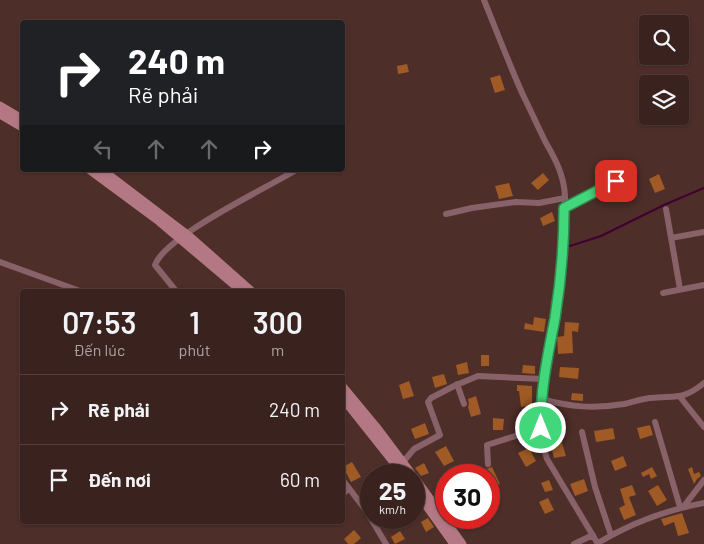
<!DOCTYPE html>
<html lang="vi">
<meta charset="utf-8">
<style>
:root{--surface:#3a221f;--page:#452f2c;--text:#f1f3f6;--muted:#aba4a4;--line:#543f3d}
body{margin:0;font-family:Barlow,sans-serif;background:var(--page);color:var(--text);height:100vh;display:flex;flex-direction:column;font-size:19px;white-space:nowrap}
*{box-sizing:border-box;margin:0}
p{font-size:16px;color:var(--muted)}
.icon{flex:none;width:28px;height:28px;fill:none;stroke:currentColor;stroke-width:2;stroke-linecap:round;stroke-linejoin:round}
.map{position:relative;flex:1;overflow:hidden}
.sheet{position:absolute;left:20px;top:289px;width:325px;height:235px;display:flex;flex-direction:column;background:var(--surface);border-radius:5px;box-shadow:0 1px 4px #0004,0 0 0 1px var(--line)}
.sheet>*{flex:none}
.banner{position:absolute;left:20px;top:20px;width:325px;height:152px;border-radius:5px;box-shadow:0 1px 4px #0004,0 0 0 1px var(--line);background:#202124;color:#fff;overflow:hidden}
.controls{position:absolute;left:639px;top:15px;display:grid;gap:10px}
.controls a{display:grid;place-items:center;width:50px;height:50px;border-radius:5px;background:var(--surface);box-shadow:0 1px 4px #0004,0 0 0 1px var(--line);font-size:25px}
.speed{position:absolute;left:360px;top:464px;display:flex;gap:10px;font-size:25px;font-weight:700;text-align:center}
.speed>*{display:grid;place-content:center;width:65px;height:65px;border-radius:50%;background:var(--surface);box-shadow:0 1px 4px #0004,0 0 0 1px var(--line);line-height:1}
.speed small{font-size:12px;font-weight:400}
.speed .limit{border:8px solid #d22;background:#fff;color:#111}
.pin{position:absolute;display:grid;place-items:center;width:42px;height:42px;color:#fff;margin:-21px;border-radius:10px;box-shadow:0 2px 8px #0006}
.me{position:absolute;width:55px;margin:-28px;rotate:0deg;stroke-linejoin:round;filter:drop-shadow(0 0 4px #0008)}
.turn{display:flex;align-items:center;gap:18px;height:105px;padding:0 25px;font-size:22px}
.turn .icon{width:65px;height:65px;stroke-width:2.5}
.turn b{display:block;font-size:35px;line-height:42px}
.lanes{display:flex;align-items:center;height:48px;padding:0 25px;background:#0003;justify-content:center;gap:25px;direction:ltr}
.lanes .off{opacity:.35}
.eta{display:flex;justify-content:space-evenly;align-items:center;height:85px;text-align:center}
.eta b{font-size:30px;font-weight:600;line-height:35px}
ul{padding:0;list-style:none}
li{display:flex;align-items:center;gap:15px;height:70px;padding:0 25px;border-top:1px solid var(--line)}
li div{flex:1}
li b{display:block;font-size:19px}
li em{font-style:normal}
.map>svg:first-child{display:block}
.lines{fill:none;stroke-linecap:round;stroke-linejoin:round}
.stream{stroke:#420032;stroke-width:2}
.building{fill:#9f5a25}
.minor{stroke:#886169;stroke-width:6}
.secondary{stroke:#b37884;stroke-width:9}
.route-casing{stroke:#2c8c50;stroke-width:12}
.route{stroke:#43d77b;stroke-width:9}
</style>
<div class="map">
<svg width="704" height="544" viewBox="0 0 704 544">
<rect width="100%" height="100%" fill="#4e2e29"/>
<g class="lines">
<path class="stream" d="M570,246L601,236L664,205L704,188"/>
</g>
<path class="building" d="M407,64L409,72L398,74L397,66Z
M500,75L505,90L495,93L490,78Z
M543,173L549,180L538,190L531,183Z
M659,174L665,189L655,193L649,179Z
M509,183L513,196L499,199L495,186Z
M552,212L555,221L543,226L540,218Z
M534,317L546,319L544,332L524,329L525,323L533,325Z
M565,322L579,323L578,332L572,331L573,353L558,354L557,337L564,336Z
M481,355H489V366H481Z
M467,362L469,373L458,375L456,365Z
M523,365L535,366V374L522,373Z
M560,367L579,368L578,379L559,377Z
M444,374L447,384L435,388L432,377Z
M409,381L414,396L403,399L399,385Z
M517,385L532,386V405L521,407L519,391H517Z
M572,393L583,394V401L571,400Z
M476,396L481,414L471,417L468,407L469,404L468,399Z
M493,418L504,419L503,430H493Z
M425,423L429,434L415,439L411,429Z
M650,425L653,435L640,439L637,428Z
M613,428L615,439L596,442L594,431Z
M562,443L566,456L554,458L551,446Z
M446,446L454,461L444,466L435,452Z
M529,448L536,461L526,467L518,453Z
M623,456L627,466L615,471L611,461Z
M352,462L361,477L351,482L343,467Z
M424,463L429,473L421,476L415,468Z
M492,467L500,484L491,488L489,482V475H485L483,470Z
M652,467L657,476L651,479L649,474L643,477L641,473Z
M692,467L694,474L699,472L701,476L697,479L694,484L688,469Z
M584,479L588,491L575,496L570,484Z
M549,480L553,490L545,492L541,483Z
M632,485L636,495L629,497L636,515L624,520L619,508L625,505L620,489Z
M658,485L667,500L657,506L648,491Z
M446,488V506L443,507L435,492Z
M548,498L554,510L545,514L539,502Z
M682,513L689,533L678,536L674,522L664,526L661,519Z
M428,518L434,527L426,532L421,522Z
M453,518H466L468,523L458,528Z
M354,530L361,538L354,544H348L344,539Z
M400,531L405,539L395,544L391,537Z"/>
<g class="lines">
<path class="minor" d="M484,0C497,32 509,64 523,95C531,111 538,127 546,143C556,160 564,176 565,196C566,237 562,277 555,317C547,364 531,413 547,459L598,544
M564,208L633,172
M666,209L680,289
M446,214L472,208L516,202L539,203L565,198
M671,238L704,232
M0,262L80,291
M176,291L155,265C165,236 267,188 296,170
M663,293L704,285
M457,384L464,404
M680,397L704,427
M541,399C571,407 593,409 624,404C633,402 641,399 650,398C675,395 682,401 704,383
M655,422L680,507
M582,432L595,487L611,535
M403,462L414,449L440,435L428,402L431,398L454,386L478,376L543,379
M488,464L487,445L541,428
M342,479L367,512L386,544
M342,494L349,489
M684,506L704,480
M598,543C631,523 666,510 704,503
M574,544L593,535"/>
<path class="secondary" d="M0,106L22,119
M0,114L22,127
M90,170L159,221L242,291
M102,170L190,237L251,291
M342,386L376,427L412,475
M342,397L404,475
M414,477L462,544
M414,488L454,544"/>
</g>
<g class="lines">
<defs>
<path id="route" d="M541,428C540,390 548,355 555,318C561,281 564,245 564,208L616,181"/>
</defs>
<use href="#route" class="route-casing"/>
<use href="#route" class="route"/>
</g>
</svg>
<div class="controls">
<a><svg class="icon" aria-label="search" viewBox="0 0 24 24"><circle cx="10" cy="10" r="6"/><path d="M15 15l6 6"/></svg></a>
<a><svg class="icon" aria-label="layers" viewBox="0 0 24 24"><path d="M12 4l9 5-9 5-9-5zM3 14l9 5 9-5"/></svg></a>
</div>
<div class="speed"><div>25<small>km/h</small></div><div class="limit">30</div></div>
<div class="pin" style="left:616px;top:181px;background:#d93025"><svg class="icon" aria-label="arrive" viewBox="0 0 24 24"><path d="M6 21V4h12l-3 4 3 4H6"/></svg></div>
<svg class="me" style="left:541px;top:428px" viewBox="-20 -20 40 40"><circle r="17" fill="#43d77b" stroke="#fff" stroke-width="3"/><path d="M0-11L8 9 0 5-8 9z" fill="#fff"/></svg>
<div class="banner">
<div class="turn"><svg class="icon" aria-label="right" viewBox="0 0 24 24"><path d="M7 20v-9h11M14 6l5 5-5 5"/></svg><div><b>240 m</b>Rẽ phải</div></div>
<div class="lanes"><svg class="icon off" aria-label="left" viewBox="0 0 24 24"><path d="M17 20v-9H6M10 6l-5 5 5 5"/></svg><svg class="icon off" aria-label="ahead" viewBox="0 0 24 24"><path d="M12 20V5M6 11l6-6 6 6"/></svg><svg class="icon off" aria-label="ahead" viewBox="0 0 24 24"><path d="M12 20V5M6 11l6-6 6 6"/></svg><svg class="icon" aria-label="right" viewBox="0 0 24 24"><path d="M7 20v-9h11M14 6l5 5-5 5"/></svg></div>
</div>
<section class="sheet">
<div class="eta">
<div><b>07:53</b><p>Đến lúc</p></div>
<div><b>1</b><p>phút</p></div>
<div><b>300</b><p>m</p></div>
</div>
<ul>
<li><svg class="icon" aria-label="right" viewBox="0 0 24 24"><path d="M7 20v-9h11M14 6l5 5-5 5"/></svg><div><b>Rẽ phải</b></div><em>240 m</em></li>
<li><svg class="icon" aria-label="arrive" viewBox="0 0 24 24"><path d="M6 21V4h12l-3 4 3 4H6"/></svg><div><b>Đến nơi</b></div><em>60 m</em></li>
</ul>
</section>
</div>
